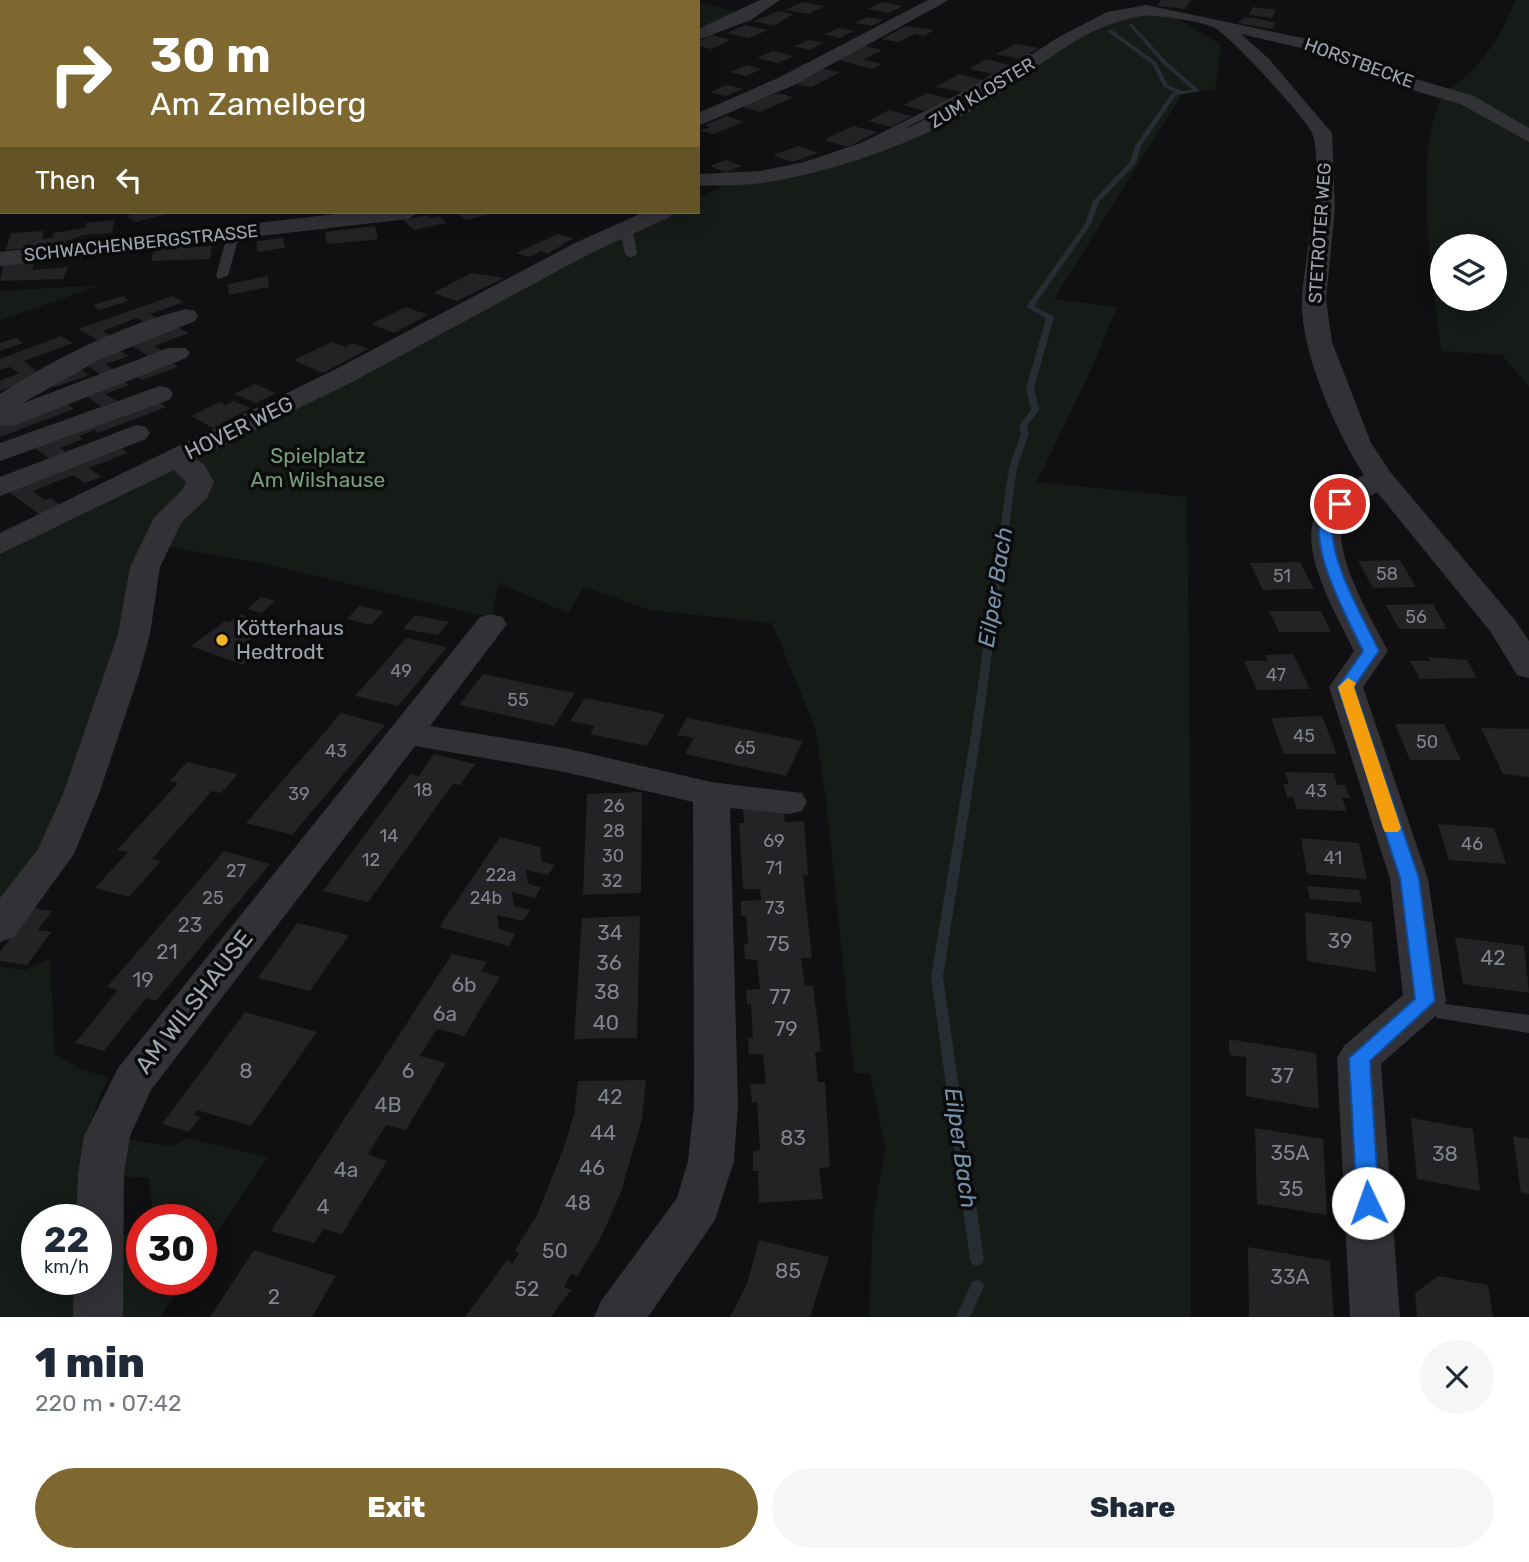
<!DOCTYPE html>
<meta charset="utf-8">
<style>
:root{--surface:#fff;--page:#f6f6f7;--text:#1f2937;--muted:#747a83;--accent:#7e6830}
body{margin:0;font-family:Rubik,sans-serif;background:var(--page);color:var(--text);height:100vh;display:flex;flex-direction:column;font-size:26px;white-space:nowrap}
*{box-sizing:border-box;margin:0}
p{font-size:23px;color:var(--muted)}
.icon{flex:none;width:38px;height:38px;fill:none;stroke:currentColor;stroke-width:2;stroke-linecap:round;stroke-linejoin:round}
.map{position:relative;height:1317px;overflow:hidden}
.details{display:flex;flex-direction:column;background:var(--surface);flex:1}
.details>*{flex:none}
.hud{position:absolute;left:0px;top:0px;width:700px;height:214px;box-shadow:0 4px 18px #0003;background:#7e6830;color:#fff;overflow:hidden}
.fabs{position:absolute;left:1430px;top:234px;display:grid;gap:14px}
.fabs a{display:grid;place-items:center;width:77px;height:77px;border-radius:50%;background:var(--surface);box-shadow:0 4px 18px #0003;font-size:35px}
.speed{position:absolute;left:21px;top:1204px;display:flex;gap:14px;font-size:35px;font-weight:700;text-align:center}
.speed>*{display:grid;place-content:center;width:91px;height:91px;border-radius:50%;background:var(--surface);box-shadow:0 4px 18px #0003;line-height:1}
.speed small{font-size:18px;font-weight:400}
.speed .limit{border:10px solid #d22;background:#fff;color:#111}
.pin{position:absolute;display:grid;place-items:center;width:60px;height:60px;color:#fff;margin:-30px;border:4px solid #fff;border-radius:50%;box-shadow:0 2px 7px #0007}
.me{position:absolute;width:77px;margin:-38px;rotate:357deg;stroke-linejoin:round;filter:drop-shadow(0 0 5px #0008)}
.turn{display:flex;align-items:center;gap:24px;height:147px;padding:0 35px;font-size:32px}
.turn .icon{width:91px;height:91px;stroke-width:2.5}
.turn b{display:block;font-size:49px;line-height:60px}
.then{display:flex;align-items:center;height:66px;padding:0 35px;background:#0003;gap:14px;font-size:26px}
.round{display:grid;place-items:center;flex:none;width:74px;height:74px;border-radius:37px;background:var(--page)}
.headline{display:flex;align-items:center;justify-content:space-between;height:119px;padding:0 35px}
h1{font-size:42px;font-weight:800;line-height:52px}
.primary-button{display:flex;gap:14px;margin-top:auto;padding:14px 35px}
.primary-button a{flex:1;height:80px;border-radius:42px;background:var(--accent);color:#fff;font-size:28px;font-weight:800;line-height:80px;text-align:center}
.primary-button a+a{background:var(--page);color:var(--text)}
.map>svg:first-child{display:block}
.green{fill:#161b17;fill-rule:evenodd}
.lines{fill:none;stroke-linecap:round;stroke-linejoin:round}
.stream{fill:#262e34;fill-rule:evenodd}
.building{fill:#232225}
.service{fill:#313136;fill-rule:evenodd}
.minor{fill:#313136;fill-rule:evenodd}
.primary{fill:#4d4e55;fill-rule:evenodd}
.route{fill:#1a73e8;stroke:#114b97;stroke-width:2}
.slow{fill:#f59e0b}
.poi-dot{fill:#f2b527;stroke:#0b0b0c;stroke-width:2.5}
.labels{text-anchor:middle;stroke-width:7;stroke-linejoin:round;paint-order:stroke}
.far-street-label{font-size:18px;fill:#a0a5b2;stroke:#0b0b0c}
.number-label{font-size:18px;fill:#80848e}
.street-label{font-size:21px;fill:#a0a5b2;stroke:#0b0b0c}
.park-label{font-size:21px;fill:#779d7b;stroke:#0b0b0c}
.poi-label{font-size:21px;fill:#a0a5b2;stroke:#0b0b0c;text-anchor:start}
.near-number-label{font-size:21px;fill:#80848e}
.water-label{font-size:23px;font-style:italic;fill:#7692ae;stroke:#0b0b0c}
.near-street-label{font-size:24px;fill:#a0a5b2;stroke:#0b0b0c}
</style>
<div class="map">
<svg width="1529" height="1317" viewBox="0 0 1529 1317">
<rect width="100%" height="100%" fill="#100f11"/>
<path class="green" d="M652,0H694L739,13L704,27L698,26V2H649Z
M1515,0H1529V387L1502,355L1441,351C1433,286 1412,155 1442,96C1447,87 1459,83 1466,76C1489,55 1505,29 1515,0ZM1442,247H1494V299H1442Z
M1169,13L1221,45L1215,90L1182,94L1054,299L1117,307L1091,370L1037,482L1187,497L1191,825V1317H869L873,1218L885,1147L870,1073H854L826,799L815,728L772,623L650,610L584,587L568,613L498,583L492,618L265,564L154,544L81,794L0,927V545L632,224L662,212H698V197L737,180L761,177L919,130L1113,16Z
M102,285L0,320V291Z
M50,958L55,1054L83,1070L109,1077C87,1119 78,1173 78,1220H37V1279H78L79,1317H0V966L25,970Z
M187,1138L268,1157L201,1256V1220H153L149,1178L117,1176L125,1139L172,1146Z
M142,1232V1279H185L160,1317H122L115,1237Z"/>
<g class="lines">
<path class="stream" d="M1131,23L1167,62L1200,91L1176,95L1141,146L1136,163L1099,202L1091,224L1034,306L1054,317L1034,388L1039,410L1027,426L1029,434L1017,467L981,734L943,977L984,1260L982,1264L977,1266L972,1264L970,1260L931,977L971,734L1009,467L1021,434L1019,426L1031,410L1026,388L1046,318L1026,307L1085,224L1093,201L1130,162L1135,146L1172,93L1175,92L1164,87L1152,64L1108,32V30H1112L1156,62L1168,85L1182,91L1193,90L1163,64L1129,25Z
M977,1280L982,1282L984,1286L970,1317H956L972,1282Z"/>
</g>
<path class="building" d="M1161,0H1191L1185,9L1157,6Z
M802,2L825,6L809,14L786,10Z
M882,2L903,6L889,13L867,9Z
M1253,7L1276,10L1272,18L1249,15Z
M779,11L793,14L774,26L753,21Z
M868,17L884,20L871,26L855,23Z
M1244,17L1264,20L1275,23L1272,29L1238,23Z
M745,25L768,30L749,38L727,33Z
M906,26L934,30L924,36L915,34L898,42L881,39Z
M839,28L854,31L839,38L824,34Z
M712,35L731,40L711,49L698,46V41Z
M809,40L824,43L809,50L794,46Z
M1016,44L1039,48L1019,59L996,54Z
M865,46L882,50L863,60L883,64L872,69L839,60Z
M773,51L794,56L778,63L757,58Z
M986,59L1010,65L993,74L969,69Z
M747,65L762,69L746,76L730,72Z
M823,69L840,72L812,87L794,84Z
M959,74L983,80L962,92L936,87Z
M727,85L743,89L726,96L710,92Z
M777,93L794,97L760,112L743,107Z
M927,93L950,99L925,111L903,105Z
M889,110L912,116L891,127L868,121Z
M727,116L744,122L713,134L700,131L710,127L705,125Z
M853,126L877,132L848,147L824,140Z
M799,146L818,153L792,162L773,155Z
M726,160L742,166L726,172L710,166Z
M132,212H175L136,222L126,216L135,213Z
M456,212H495L496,213L466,220Z
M427,215L430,218L439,216L447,223L414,230L403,220Z
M114,220L112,233L84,235L66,241L65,245L6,250L11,233L44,231L42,239L52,238L53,233L85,228L86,223Z
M375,226L378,238L374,240L327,244L325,232Z
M558,234L573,238L548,254L541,251L530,257L516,253Z
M283,238L285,248L258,252L256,241Z
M183,245V248L212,246L210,259L151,261L154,248Z
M35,261L32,270L68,267L63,279L0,281L4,263Z
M472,273L504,278L457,301L433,293Z
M268,276L269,287L229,295L228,284Z
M123,296L129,301L99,310L93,305Z
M172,296L184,302L150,314L161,320L149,325L137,318L103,331L114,337L101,342L78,329Z
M406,307L428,315L394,333L371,324Z
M177,327L189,333L154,346L165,352L151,358L129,344Z
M61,336L73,343L24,361L41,376L0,391V381L19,373L10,367L0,370V359Z
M16,338L23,343L0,351V343Z
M332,342L345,347L353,343L368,349L323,373L293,360Z
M117,349L129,356L106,364L116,371L103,376L81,362Z
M174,357L180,361L172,363L178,367L142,380L130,373Z
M79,368L89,375L55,387L46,380Z
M118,378L129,385L105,394L117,401L102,407L80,392Z
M255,384L276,393L256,403L234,394Z
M153,399L166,407L98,433L94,430L79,436L83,439L60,448L71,456L54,462L32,446Z
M61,401L74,409L0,437V425Z
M233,401L251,408L213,428L191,416L219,402L226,405Z
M116,444L128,453L89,468L101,477L85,483L73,475L33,491L45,500L51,498L64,508L43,517L5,489Z
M1400,560L1416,587L1373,588L1358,561Z
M1300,562L1314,589L1263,590L1250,563Z
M261,597L275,601L262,613L247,609Z
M1433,604L1447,629H1399L1386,605Z
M359,606L384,611L371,625L347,619Z
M1269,611H1321L1331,632H1279Z
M241,614L273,626L239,646L259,653L243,665L191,646L225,621L229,622Z
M415,615L429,618L449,622L438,635L403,629Z
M406,638L447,647L398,706L355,696Z
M1293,654L1310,689L1257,690L1244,661H1268L1265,655Z
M1428,657L1467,660L1477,678L1420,679L1410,661H1430Z
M483,674L544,687L575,693L554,726L459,705Z
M585,698L665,714L647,746L590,734L595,726L570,721Z
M341,713L385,725L292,835L246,823Z
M1322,716L1337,754H1284L1271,718Z
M687,718L703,721L803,741L786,776L685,754L694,738L677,735Z
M1395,724H1444L1461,760H1410Z
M1481,728L1529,729V777L1503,774Z
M434,754L475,764L460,785L453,784L368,902L323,891L410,774L419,776Z
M187,762L238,774L221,793L212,791L152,859L161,861L129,897L95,888L128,852L117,850L178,783L170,781Z
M1285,772L1334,773L1337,785H1345L1350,798H1342L1347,811L1297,809L1293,797H1287L1283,784H1289Z
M642,792L641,893L583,895L587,794Z
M783,807L785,822L804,821L808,875H803L812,958H801L805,986H813L817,1017L821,1051L815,1052L818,1082H825L830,1167L819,1168L823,1199L759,1203L758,1171H753V1151L760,1150L757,1102L752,1103L750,1084H766L763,1054L749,1055L748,1038H753L751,1004H747L746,990L760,989L757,960L745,959L744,944H748L746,916H741V901L761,900L760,889H743L739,823H744L743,809Z
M1438,824L1494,828L1506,864L1449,860Z
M500,837L540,847L542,862L555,865L548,875L526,870L528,884L541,887L535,898L512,892L514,906L530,910L523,921L497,915L499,929L515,934L509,946L439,927Z
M1301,838L1359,843L1367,879L1307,874Z
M224,851L270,864L156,1001L146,998L104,1051L75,1043L118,990L107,987Z
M1307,886L1359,890L1362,903L1310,899Z
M33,908L52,911L38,930L51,932L27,965L0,961V952Z
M1305,912L1372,922L1376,972L1307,961Z
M640,916L637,1038L574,1039L582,918Z
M297,923L349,935L310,991L258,978Z
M1455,937L1524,946L1529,993L1463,984Z
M452,954L487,962L481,971L500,977L464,1036L437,1029L420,1056L446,1063L406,1130L386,1125L368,1154L387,1161L342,1234L324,1229L314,1243L271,1231Z
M245,1012L317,1032L251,1126L197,1110L194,1115L200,1117L189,1132L162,1124Z
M1229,1039L1316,1053L1319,1109L1246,1096V1057L1229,1055Z
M646,1080L642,1119L621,1192L602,1235L578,1276L571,1274L564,1287L571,1290L551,1317H465L507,1260L512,1264L519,1253L515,1250L537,1215L564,1147L574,1114L578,1081Z
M1411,1118L1473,1129L1480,1191L1417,1179Z
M1255,1128L1323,1139L1327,1215L1257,1204Z
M1513,1136L1529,1139V1194L1521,1193Z
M759,1240L829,1257L810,1317H730L747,1284Z
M1248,1247L1330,1261L1334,1317H1249Z
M254,1250L336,1276L312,1317H210Z
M1438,1276L1488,1285L1493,1317H1417L1415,1293Z"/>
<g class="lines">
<path class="service" d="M129,0H138L128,2Z
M1029,53L1034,56L1032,58L963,100L860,150L851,148L955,96Z
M626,223L632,227L637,254L631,258L625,254L620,227Z
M234,230L244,233L237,243L228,276L218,279L216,276L225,243Z
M1445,1004L1529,1015V1033L1437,1018L1434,1012L1437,1006Z"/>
<path class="minor" d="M46,0H88L89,2H47Z
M426,0H442L425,2Z
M510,0H531L509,2Z
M760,0H780L751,20L698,40V29Z
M928,0H949L792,86L698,126V113L778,78Z
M1146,5L1331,44L1399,74L1474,96L1529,128V142L1460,104L1385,82L1319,52L1241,34L1269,59L1332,133L1335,209L1326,299L1332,342L1371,443L1391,473L1515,620L1529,641V678L1517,675L1490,631L1377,492C1367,498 1352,505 1346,514C1325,544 1374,623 1388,651L1363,687L1428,879L1446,1001L1440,1012L1381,1064L1400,1317H1350L1337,1058L1344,1046L1403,995L1390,879L1329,687L1354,651C1338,617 1296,549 1317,512C1327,495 1347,485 1364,475C1336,432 1299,349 1302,297C1304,262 1325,162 1312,133C1304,116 1232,38 1215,28C1206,22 1153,14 1142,16C1079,25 1030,77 976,108C915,143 832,173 762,183C741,186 719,185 698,186V174L761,171L804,162L912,126L964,99L1057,38L1107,12Z
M0,132H2V144H0Z
M353,212H419L408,219L0,266V252Z
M644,212H673L670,217L591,253L354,381L196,459L204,464L214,482L207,498L181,523L160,567L150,634L140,671L99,794L74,854L14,937L0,942V898L38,849L63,794L118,634L130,567L154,518L183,489L186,482L174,470L0,554V533L336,369L575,243Z
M186,309L195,311L198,316L195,321L99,360L21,404L168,348H186L190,353L186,358L16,425L0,426V394C55,358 122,325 186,309Z
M160,386L169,388L173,394L169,400L0,461V443Z
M136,425L146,427L150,433L146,439L0,496V477Z
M491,614L502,617L507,624L430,726L565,748L711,782L802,793L807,802L802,811L789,814L730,808L738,1105L734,1161L715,1220L648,1317H594L601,1301L677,1198L688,1161L694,1105L693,802L565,772L415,746L151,1090L130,1136L124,1174L123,1317H73L74,1279H96V1220H76L78,1174L84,1136L118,1068L480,617Z"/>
<path class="primary" d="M201,0H222L200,2Z
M0,181H2L0,199Z"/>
</g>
<path class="route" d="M1340,500L1347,504C1344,508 1339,512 1336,516C1320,547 1366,622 1379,651L1354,687L1419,878L1435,1001L1370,1061L1379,1203L1376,1210L1368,1213L1360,1210L1357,1203L1349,1058L1415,999L1400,878L1338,687L1363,651C1350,622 1287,515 1340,500Z"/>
<path class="slow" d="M1348,678L1356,683L1354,687L1401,828L1398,832H1385L1383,828L1338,687Z"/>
<circle class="poi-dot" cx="222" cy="640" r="7"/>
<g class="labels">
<g class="far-street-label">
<text transform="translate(1359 63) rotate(20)" y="6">HORSTBECKE</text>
<text transform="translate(982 93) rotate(-31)" y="6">ZUM KLOSTER</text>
<text transform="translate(1320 233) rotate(-86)" y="6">STETROTER WEG</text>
<text transform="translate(141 243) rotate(-6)" y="6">SCHWACHENBERGSTRASSE</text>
</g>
<g class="number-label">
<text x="1387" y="580">58</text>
<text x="1282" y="582">51</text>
<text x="1416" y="623">56</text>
<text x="401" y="677">49</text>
<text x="1276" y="681">47</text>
<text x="518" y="706">55</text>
<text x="1304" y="742">45</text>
<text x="1427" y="748">50</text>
<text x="745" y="754">65</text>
<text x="336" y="757">43</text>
<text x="423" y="796">18</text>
<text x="1316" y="797">43</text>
<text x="299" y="800">39</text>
<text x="614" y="812">26</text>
<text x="614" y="837">28</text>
<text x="389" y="842">14</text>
<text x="774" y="847">69</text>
<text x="1472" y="850">46</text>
<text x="613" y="862">30</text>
<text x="1333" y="864">41</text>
<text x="371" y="866">12</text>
<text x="774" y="874">71</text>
<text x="236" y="877">27</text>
<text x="501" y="881">22a</text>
<text x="612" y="887">32</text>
<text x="213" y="904">25</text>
<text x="486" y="904">24b</text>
<text x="775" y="914">73</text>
</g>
<g class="street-label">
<text transform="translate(239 428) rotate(-26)" y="7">HOVER WEG</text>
</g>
<g class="park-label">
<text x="318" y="463">Spielplatz<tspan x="318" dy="24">Am Wilshause</tspan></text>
</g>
<g class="poi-label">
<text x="236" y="635">Kötterhaus<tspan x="236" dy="24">Hedtrodt</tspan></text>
</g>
<g class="near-number-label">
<text x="190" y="932">23</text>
<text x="610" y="940">34</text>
<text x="1340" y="948">39</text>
<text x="778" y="951">75</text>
<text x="167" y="959">21</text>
<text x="1493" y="965">42</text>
<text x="609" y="970">36</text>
<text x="143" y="987">19</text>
<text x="464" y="992">6b</text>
<text x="607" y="999">38</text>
<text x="780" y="1004">77</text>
<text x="445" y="1021">6a</text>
<text x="606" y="1030">40</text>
<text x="786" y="1036">79</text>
<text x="246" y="1078">8</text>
<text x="408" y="1078">6</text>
<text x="1282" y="1083">37</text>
<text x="610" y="1104">42</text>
<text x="388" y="1112">4B</text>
<text x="603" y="1140">44</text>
<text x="793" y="1145">83</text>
<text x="1290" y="1160">35A</text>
<text x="1445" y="1161">38</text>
<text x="592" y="1175">46</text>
<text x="346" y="1177">4a</text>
<text x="1291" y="1196">35</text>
<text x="578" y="1210">48</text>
<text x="323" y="1214">4</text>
<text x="555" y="1258">50</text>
<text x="788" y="1278">85</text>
<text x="1290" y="1284">33A</text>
<text x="527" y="1296">52</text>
<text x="274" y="1304">2</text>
</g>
<g class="water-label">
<text transform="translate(995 587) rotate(-81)" y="8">Eilper Bach</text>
<text transform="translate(961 1148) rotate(82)" y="8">Eilper Bach</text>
</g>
<g class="near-street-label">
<text transform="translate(194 1002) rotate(-52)" y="8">AM WILSHAUSE</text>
</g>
</g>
</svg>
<div class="fabs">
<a><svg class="icon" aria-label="layers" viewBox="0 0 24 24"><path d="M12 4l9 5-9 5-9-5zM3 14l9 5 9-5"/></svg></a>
</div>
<div class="speed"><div>22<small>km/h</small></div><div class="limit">30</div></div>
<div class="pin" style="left:1340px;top:504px;background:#d93025"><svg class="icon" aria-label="arrive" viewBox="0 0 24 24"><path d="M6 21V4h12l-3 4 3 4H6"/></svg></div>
<svg class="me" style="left:1368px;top:1203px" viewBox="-20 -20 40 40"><circle r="19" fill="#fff"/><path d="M0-13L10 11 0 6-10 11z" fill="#1a73e8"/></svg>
<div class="hud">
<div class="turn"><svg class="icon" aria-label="right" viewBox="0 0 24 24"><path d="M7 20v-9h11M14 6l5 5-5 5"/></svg><div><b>30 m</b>Am Zamelberg</div></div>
<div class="then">Then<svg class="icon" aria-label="left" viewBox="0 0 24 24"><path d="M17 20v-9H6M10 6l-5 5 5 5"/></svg></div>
</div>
</div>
<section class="details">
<div class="headline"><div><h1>1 min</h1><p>220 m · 07:42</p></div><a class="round"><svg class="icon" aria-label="close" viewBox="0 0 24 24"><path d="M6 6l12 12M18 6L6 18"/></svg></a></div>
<div class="primary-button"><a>Exit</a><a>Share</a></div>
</section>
